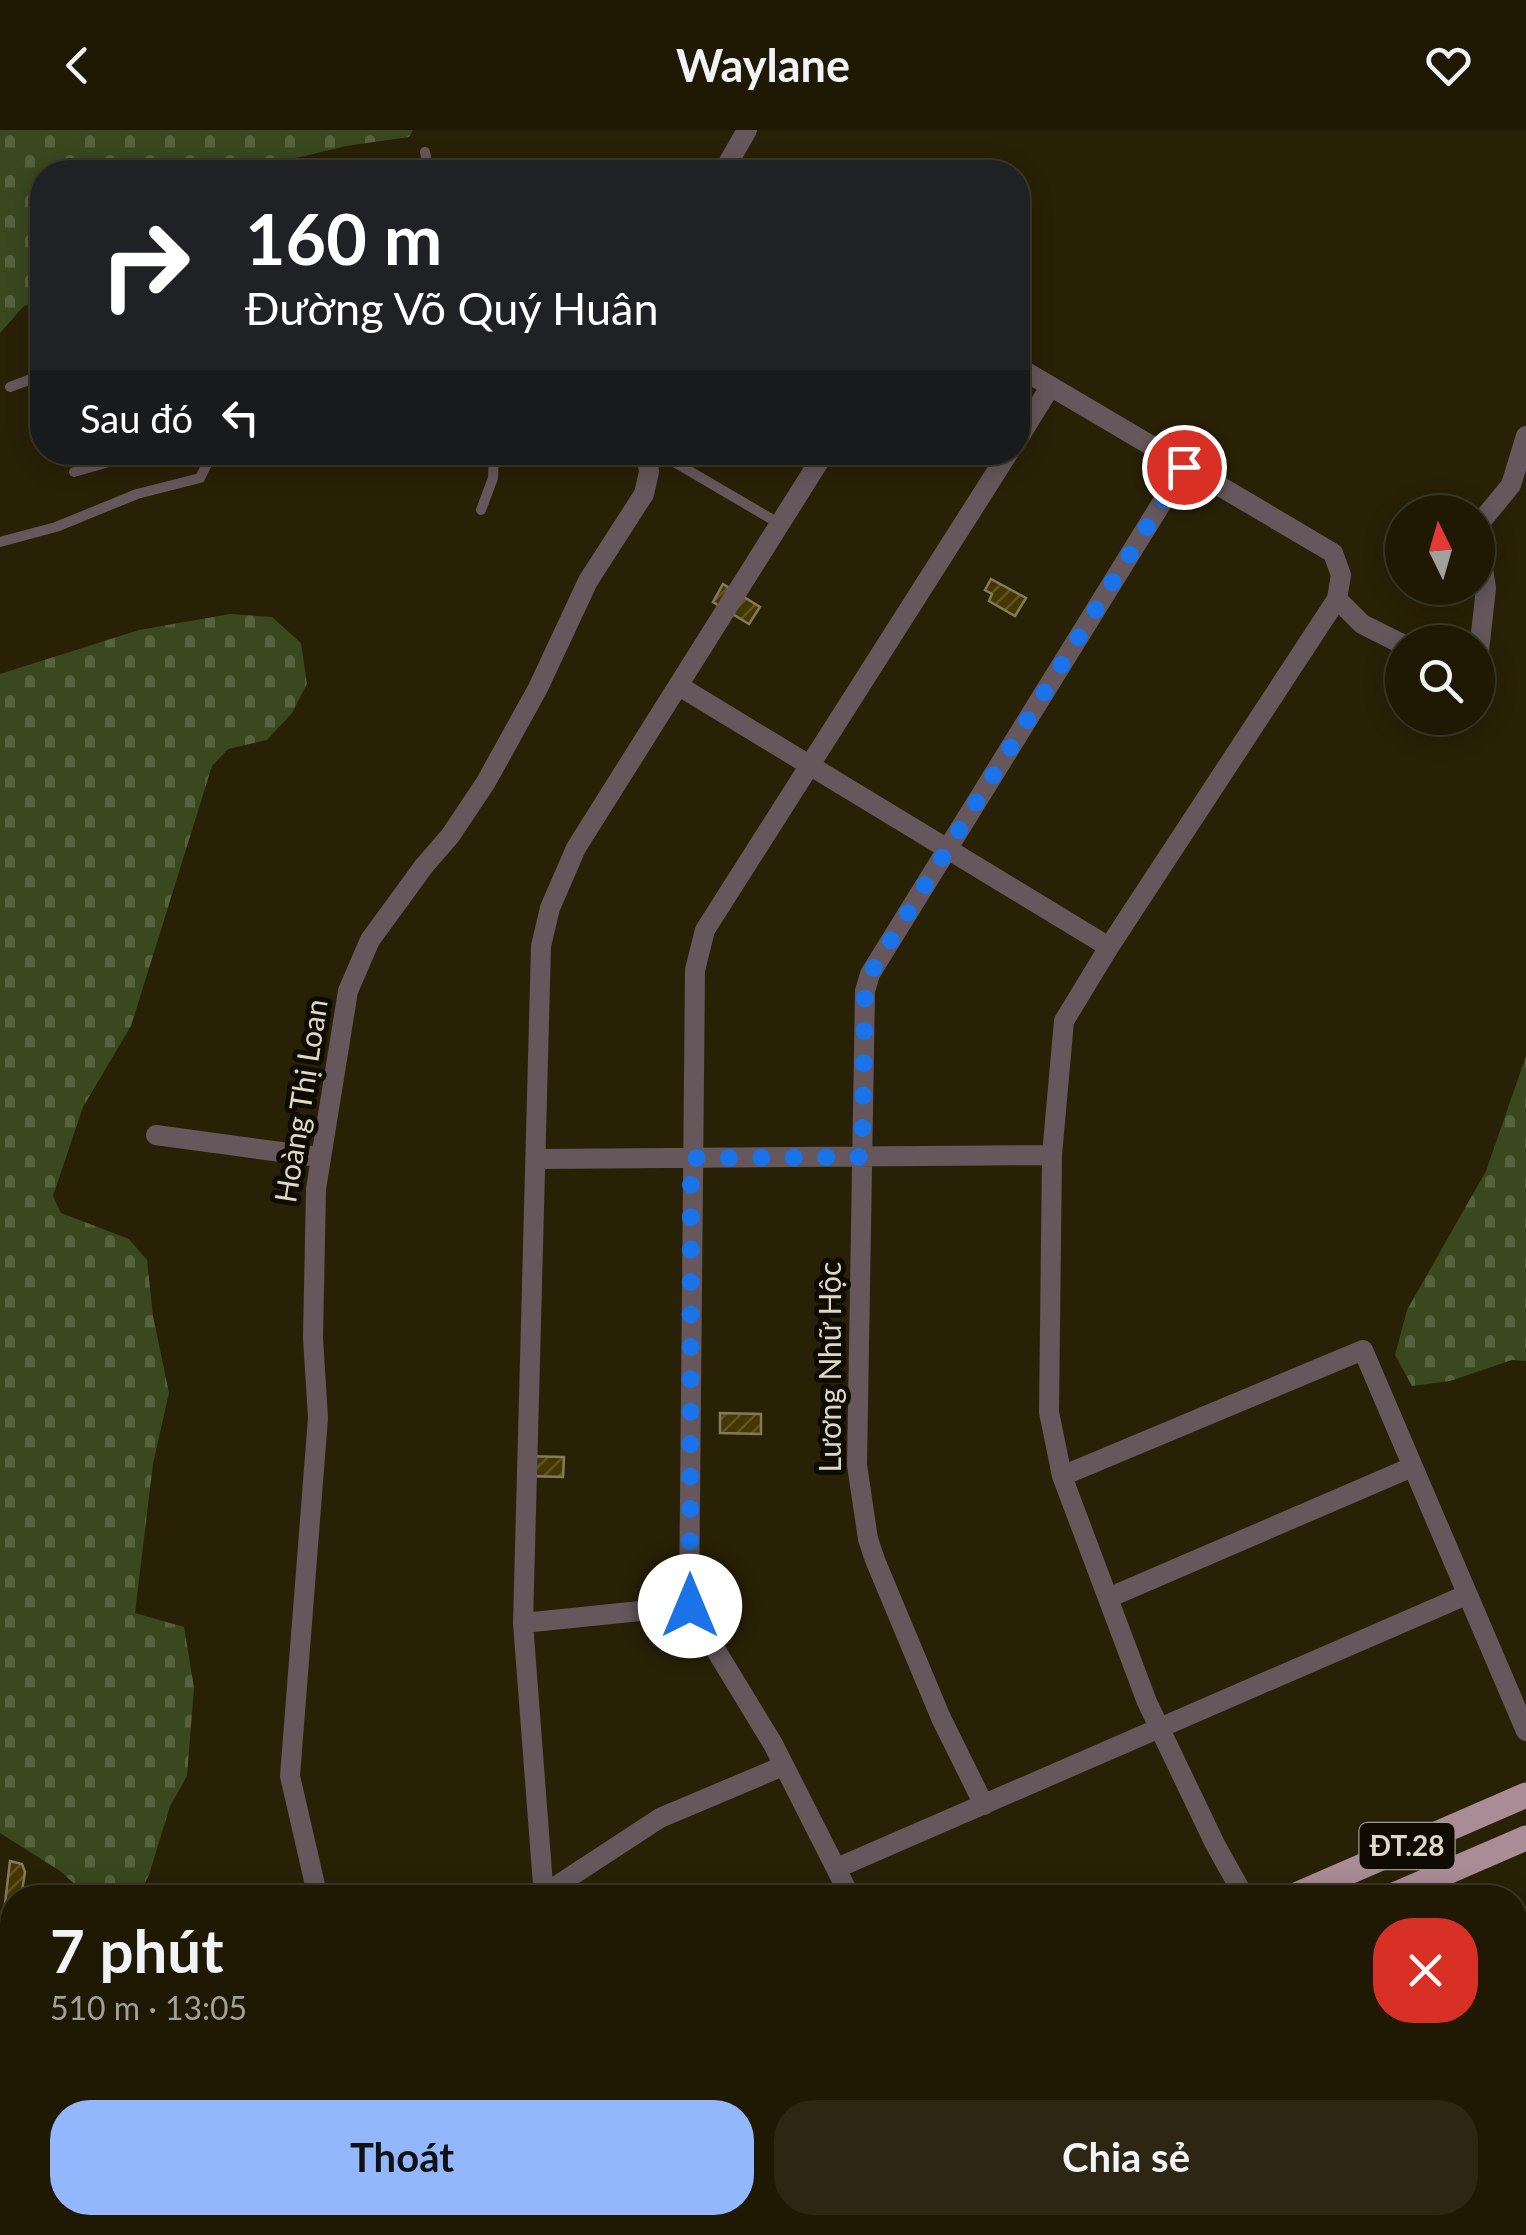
<!DOCTYPE html>
<html lang="vi">
<meta charset="utf-8">
<style>
:root{--surface:#1f1904;--page:#2c2613;--text:#f1f3f6;--muted:#a1a09a;--line:#3c3826;--accent:#93b7fd}
body{margin:0;font-family:Lato,sans-serif;background:var(--page);color:var(--text);height:100vh;display:flex;flex-direction:column;font-size:38px;white-space:nowrap}
*{box-sizing:border-box;margin:0}
p{font-size:32px;color:var(--muted)}
.icon{flex:none;width:55px;height:55px;fill:none;stroke:currentColor;stroke-width:2;stroke-linecap:round;stroke-linejoin:round}
.map{position:relative;flex:1;overflow:hidden}
.side{position:absolute;left:0px;top:1755px;width:1528px;height:350px;display:flex;flex-direction:column;background:var(--surface);border-radius:40px 40px 0 0;box-shadow:0 5px 25px #0003,0 0 0 2px var(--line)}
.side>*{flex:none}
.guide{position:absolute;left:30px;top:30px;width:1000px;height:305px;border-radius:40px;box-shadow:0 5px 25px #0003,0 0 0 2px var(--line);background:#202124;color:#fff;overflow:hidden}
.needle{width:65px;rotate:355deg}
.controls{position:absolute;left:1385px;top:365px;display:grid;gap:20px}
.controls a{display:grid;place-items:center;width:110px;height:110px;border-radius:50%;background:var(--surface);box-shadow:0 5px 25px #0003,0 0 0 2px var(--line);font-size:50px}
.pin{position:absolute;display:grid;place-items:center;width:85px;height:85px;color:#fff;margin:-42px;border:5px solid #fff;border-radius:50%;box-shadow:0 2px 10px #0007}
.me{position:absolute;width:110px;margin:-55px;rotate:0deg;stroke-linejoin:round;filter:drop-shadow(0 0 8px #0008)}
.turn{display:flex;align-items:center;gap:35px;height:210px;padding:0 50px;font-size:45px}
.turn .icon{width:130px;height:130px;stroke-width:2.5}
.turn b{display:block;font-size:70px;line-height:85px}
.then{display:flex;align-items:center;height:95px;padding:0 50px;background:#0003;gap:20px;font-size:38px}
.round{display:grid;place-items:center;flex:none;width:105px;height:105px;border-radius:40px;background:var(--page)}
.summary{display:flex;align-items:center;justify-content:space-between;height:170px;padding:0 50px}
h1{font-size:60px;font-weight:700;line-height:75px}
.action{display:flex;gap:20px;margin-top:auto;padding:20px 50px}
.action a{flex:1;height:115px;border-radius:40px;background:var(--accent);color:#111;font-size:40px;font-weight:700;line-height:115px;text-align:center}
.action a+a{background:var(--page);color:var(--text)}
header{display:flex;justify-content:space-between;align-items:center;height:130px;padding:0 50px;background:var(--surface);font-size:45px;font-weight:700}
.map>svg:first-child{display:block}
.cemetery{fill:url(#cemetery-stones)}
.building{fill:url(#building-hatch);stroke:#837a5d;stroke-width:2.5}
.lines{fill:none;stroke-linecap:round;stroke-linejoin:round}
.lane{stroke:#65575c;stroke-width:10}
.street{stroke:#65575c;stroke-width:20}
.secondary{stroke:#8c757c;stroke-width:25}
.primary{stroke:#a98c95;stroke-width:25}
.route{stroke:#1a73e8;stroke-width:18;stroke-dasharray:0 32.4}
.labels{text-anchor:middle;stroke-width:10;stroke-linejoin:round;paint-order:stroke}
.shield{fill:#0f0b03;stroke:#9f9a8d;stroke-width:2.5}
.shield-label{font-size:28px;font-weight:bold;fill:#ddd8c8}
.street-label{font-size:30px;fill:#ddd8c8;stroke:#0f0b03}
</style>
<header><svg class="icon" aria-label="back" viewBox="0 0 24 24"><path d="M15 5l-7 7 7 7"/></svg>Waylane<svg class="icon" aria-label="heart" viewBox="0 0 24 24"><path d="M12 20l-8-8c-3-5 5-10 8-4 3-6 11-1 8 4z"/></svg></header>
<div class="map">
<svg width="1526" height="2105" viewBox="0 0 1526 2105">
<defs>
<pattern id="cemetery-stones" width="16" height="16" patternUnits="userSpaceOnUse" patternTransform="scale(2.5)"><rect width="16" height="16" fill="#39481f"/><path d="M2 7V4a2 2 0 0 1 4 0v3zM10 15v-3a2 2 0 0 1 4 0v3z" fill="#55623e"/></pattern>
<pattern id="building-hatch" width="6" height="6" patternUnits="userSpaceOnUse" patternTransform="scale(2.5)"><rect width="6" height="6" fill="#453701"/><path d="M-1 1l2-2M0 6l6-6M5 7l2-2" fill="none" stroke="#5f5325"/></pattern>
</defs>
<rect width="100%" height="100%" fill="#292106"/>
<path class="cemetery" d="M0,0H413L409,7L346,16L292,29L258,42H42V167L23,177L0,203Z
M230,484L272,487L301,513L307,554L292,583L267,610L228,619L212,636L131,896L83,977L53,1066L61,1083L129,1109L147,1130L153,1186L169,1263L153,1334L135,1483L184,1497L194,1558L187,1646L170,1676L149,1745L137,1767H89L60,1741L0,1703V544L139,500Z
M1526,926V1231L1512,1230L1450,1251L1412,1256L1395,1225L1407,1180L1486,1041Z"/>
<path class="building" d="M991,449L1026,468L1015,486L989,471L992,464L985,460Z
M723,454L760,477L749,494L713,472Z
M720,1283L761,1284V1304L720,1303Z
M522,1326L564,1327L563,1347L526,1346Z
M10,1731L22,1734L25,1742L21,1768H12V1792L3,1790Z
M2,1872L12,1874V1917L0,1915Z"/>
<g class="lines">
<path class="lane" d="M425,22L429,42
M10,257L42,245
M657,322L780,394
M74,342L144,322
M481,380L493,348L494,322
M0,412L56,397L137,364L200,348L207,334L202,322"/>
<path class="street" d="M723,42L747,0
M1018,237L1333,423L1341,445L1337,469L1109,817L1064,891L1052,1025L1049,1282L1062,1346L1147,1572L1215,1714L1245,1768
M1018,309L1050,257
M1478,404L1479,394L1511,355L1526,306
M1478,406L1486,458L1478,530
M1337,469L1362,494L1402,514
M679,556L1109,817
M156,1005L318,1027
M537,1029L1052,1025
M1062,1346L1363,1220L1526,1601
M1108,1468L1412,1337
M523,1493L689,1476
M984,1675L941,1588L875,1430L868,1409L857,1335L865,861L870,844L1184,337
M837,1738L1466,1465
M544,1764L660,1688L783,1636
M318,1768L290,1646L318,1288L313,1208L316,1059L348,861L370,810L424,736L450,706L486,652L538,558L588,451L644,364L649,342L646,322
M544,1768L523,1493L541,816L550,778L576,718L825,322
M851,1768L773,1614L689,1476L695,840L705,800L1009,322
M0,1824L12,1828
M1371,2092L1373,2105
M0,2096L4,2105"/>
<path class="secondary" d="M858,2092L866,2105"/>
<path class="primary" d="M1289,1768L1526,1665
M1387,1768L1526,1708
M505,2105L534,2092
M599,2105L628,2092"/>
</g>
<g class="lines">
<path class="route" d="M690,1476L691,1028L862,1027L865,861L870,844L1184,337"/>
</g>
<g class="labels">
<rect class="shield" x="1359.5" y="1693" width="95" height="46" rx="8"/>
<g class="shield-label">
<text x="1407" y="1726">ĐT.28</text>
</g>
<g class="street-label">
<text transform="translate(302 971) rotate(-81)" y="10">Hoàng Thị Loan</text>
<text transform="translate(831 1237) rotate(-90)" y="10">Lương Nhữ Hộc</text>
</g>
</g>
</svg>
<div class="controls">
<a><svg class="needle" viewBox="-14 -14 28 28"><path d="M0-13l5 13h-10z" fill="#e53935"/><path d="M0 13l5-13h-10z" fill="#a1a09a"/></svg></a>
<a><svg class="icon" aria-label="search" viewBox="0 0 24 24"><circle cx="10" cy="10" r="6"/><path d="M15 15l6 6"/></svg></a>
</div>
<div class="pin" style="left:1184px;top:337px;background:#d93025"><svg class="icon" aria-label="arrive" viewBox="0 0 24 24"><path d="M6 21V4h12l-3 4 3 4H6"/></svg></div>
<svg class="me" style="left:690px;top:1476px" viewBox="-20 -20 40 40"><circle r="19" fill="#fff"/><path d="M0-13L10 11 0 6-10 11z" fill="#1a73e8"/></svg>
<div class="guide">
<div class="turn"><svg class="icon" aria-label="right" viewBox="0 0 24 24"><path d="M7 20v-9h11M14 6l5 5-5 5"/></svg><div><b>160 m</b>Đường Võ Quý Huân</div></div>
<div class="then">Sau đó<svg class="icon" aria-label="left" viewBox="0 0 24 24"><path d="M17 20v-9H6M10 6l-5 5 5 5"/></svg></div>
</div>
<section class="side">
<div class="summary"><div><h1>7 phút</h1><p>510 m · 13:05</p></div><a class="round" style="background:#d93025;color:#fff"><svg class="icon" aria-label="close" viewBox="0 0 24 24"><path d="M6 6l12 12M18 6L6 18"/></svg></a></div>
<div class="action"><a>Thoát</a><a>Chia sẻ</a></div>
</section>
</div>
